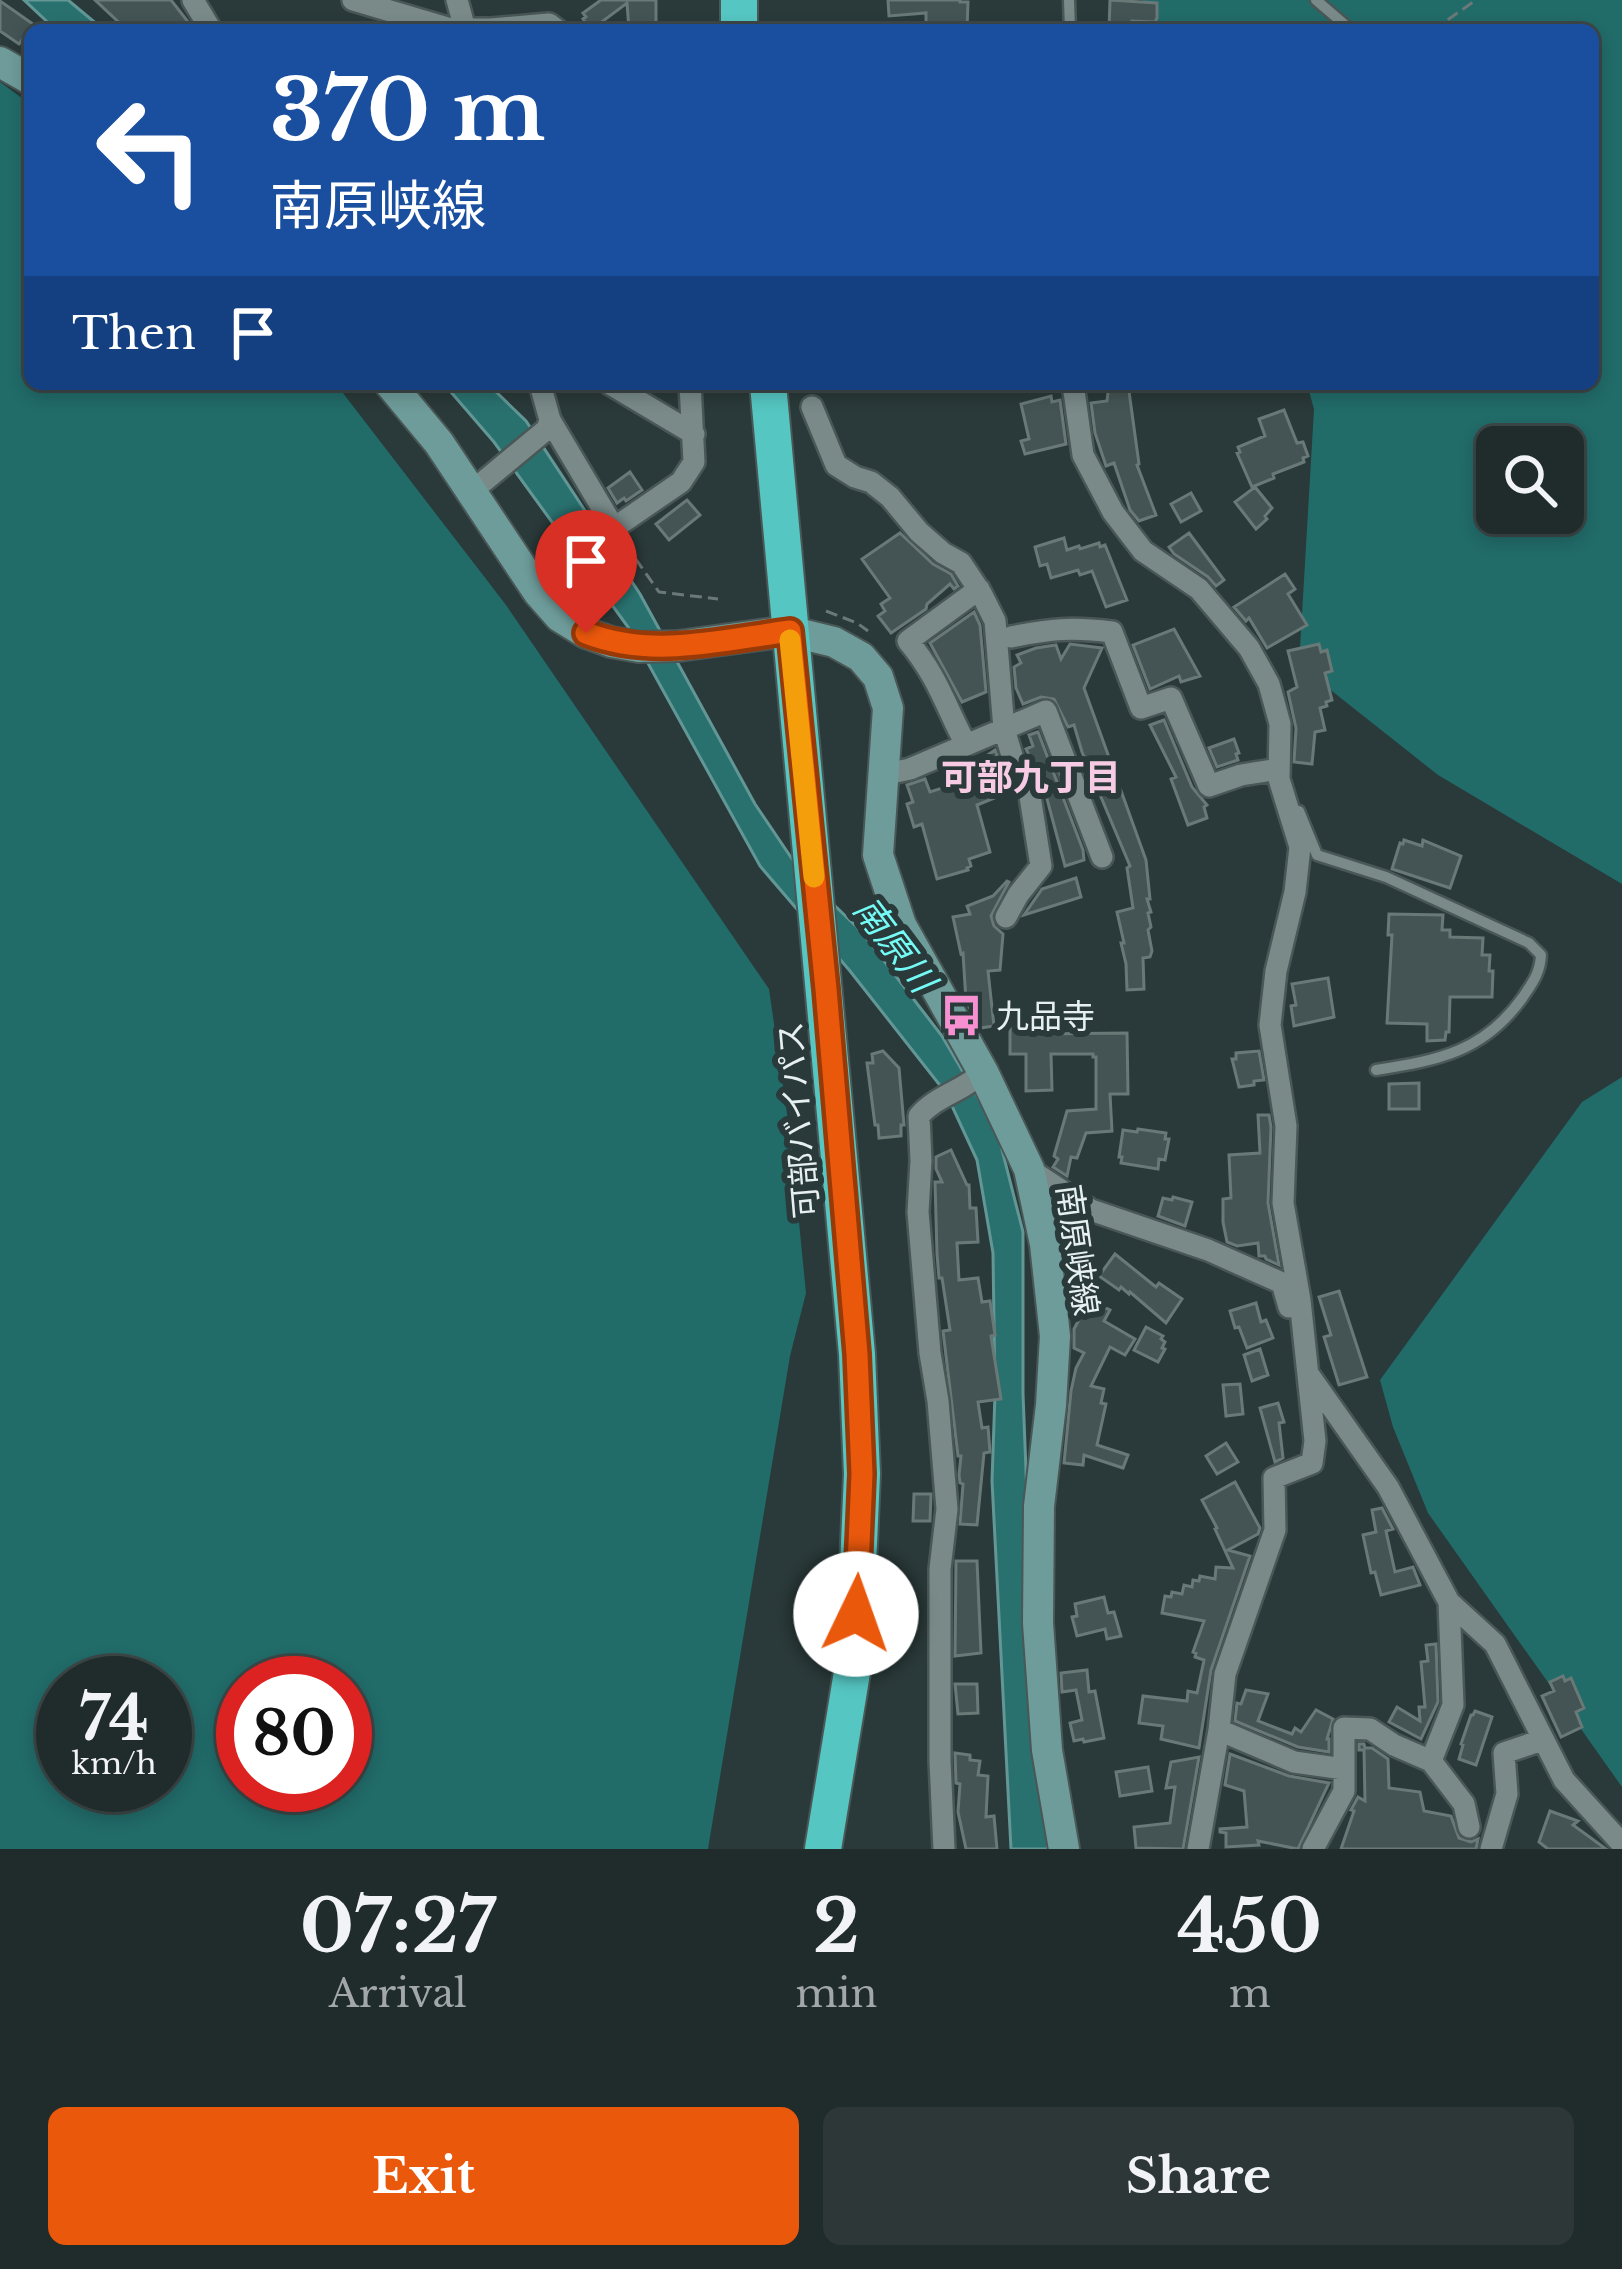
<!DOCTYPE html>
<meta charset="utf-8">
<style>
:root{--surface:#202b2b;--page:#2d3737;--text:#f1f3f6;--muted:#a2a7a9;--line:#3d4747;--accent:#ea580c}
body{margin:0;font-family:"Libre Baskerville","Noto Sans JP",serif;background:var(--page);color:var(--text);height:100vh;display:flex;flex-direction:column;font-size:45px;white-space:nowrap}
*{box-sizing:border-box;margin:0}
p{font-size:39px;color:var(--muted)}
.icon{flex:none;width:66px;height:66px;fill:none;stroke:currentColor;stroke-width:2;stroke-linecap:round;stroke-linejoin:round}
.map{position:relative;height:1849px;overflow:hidden}
.details{display:flex;flex-direction:column;background:var(--surface);flex:1}
.details>*{flex:none}
.banner{position:absolute;left:24px;top:24px;width:1575px;height:366px;border-radius:18px;box-shadow:0 6px 18px #0003,0 0 0 3px var(--line);background:#1a4fa0;color:#fff;overflow:hidden}
.buttons{position:absolute;left:1476px;top:426px;display:grid;gap:24px}
.buttons a{display:grid;place-items:center;width:108px;height:108px;border-radius:18px;background:var(--surface);box-shadow:0 6px 18px #0003,0 0 0 3px var(--line);font-size:60px}
.speed{position:absolute;left:36px;top:1656px;display:flex;gap:24px;font-size:60px;font-weight:700;text-align:center}
.speed>*{display:grid;place-content:center;width:156px;height:156px;border-radius:50%;background:var(--surface);box-shadow:0 6px 18px #0003,0 0 0 3px var(--line);line-height:1}
.speed small{font-size:30px;font-weight:400}
.speed .limit{border:18px solid #d22;background:#fff;color:#111}
.pin{position:absolute;display:grid;place-items:center;width:102px;height:102px;color:#fff;margin:-123px -51px;border-radius:50% 50% 50% 0;rotate:-45deg;box-shadow:0 0 12px #0007}
.pin .icon{rotate:45deg}
.me{position:absolute;width:132px;margin:-66px;rotate:3deg;stroke-linejoin:round;filter:drop-shadow(0 0 9px #0008)}
.turn{display:flex;align-items:center;gap:42px;height:252px;padding:0 48px;font-size:54px}
.turn .icon{width:156px;height:156px;stroke-width:2.5}
.turn b{display:block;font-size:84px;line-height:102px}
.then{display:flex;align-items:center;height:114px;padding:0 48px;background:#0003;gap:24px;font-size:45px}
.eta{display:flex;justify-content:space-evenly;align-items:center;height:204px;text-align:center}
.eta b{font-size:72px;font-weight:700;line-height:84px}
.primary-button{display:flex;gap:24px;margin-top:auto;padding:24px 48px}
.primary-button a{flex:1;height:138px;border-radius:18px;background:var(--accent);color:#fff;font-size:48px;font-weight:700;line-height:138px;text-align:center}
.primary-button a+a{background:var(--page);color:var(--text)}
.map>svg:first-child{display:block}
.forest{fill:#216b69;fill-rule:evenodd}
.water{fill:#29716f;stroke:#629796;stroke-width:3}
.building{fill:#445454;stroke:#687978;stroke-width:3}
.lines{fill:none;stroke-linecap:round;stroke-linejoin:round}
.lane-casing{stroke:#495756;stroke-width:15}
.street-casing{stroke:#495756;stroke-width:26}
.secondary-casing{stroke:#495756;stroke-width:34}
.highway-casing{stroke:#495756;stroke-width:40}
.path{stroke:#6b7878;stroke-width:3;stroke-dasharray:12 6;stroke-linecap:butt}
.lane{stroke:#798a89;stroke-width:10}
.street{stroke:#798a89;stroke-width:21}
.secondary{stroke:#6e9c9a;stroke-width:30}
.highway{stroke:#55c6c2;stroke-width:36}
.route-casing{stroke:#983908;stroke-width:30}
.route{stroke:#ea580c;stroke-width:21}
.slow{stroke:#f59e0b;stroke-width:21}
.labels{text-anchor:middle;stroke-width:12;stroke-linejoin:round;paint-order:stroke}
.poi-label{font-size:33px;fill:#e7f0f0;stroke:#2a3939;text-anchor:start}
.street-label{font-size:33px;fill:#e7f0f0;stroke:#2a3939}
.neighbourhood-label{font-size:36px;font-weight:bold;fill:#f7cbe4;stroke:#2a3939}
.water-label{font-size:36px;font-style:italic;fill:#74fbf6;stroke:#2a3939}
</style>
<div class="map">
<svg width="1622" height="1849" viewBox="0 0 1622 1849">
<rect width="100%" height="100%" fill="#2a3939"/>
<path class="forest" d="M1142,0H1622V884L1438,775L1299,665L1314,409L1307,384H1593V30H1144L1145,6ZM1497,447H1563V513H1497Z
M0,82L30,104V384H336L506,605L769,989L791,1141L806,1293L790,1356L708,1849H0ZM63,1683H165V1785H63ZM243,1683H345V1785H243Z
M1622,1077V1787L1428,1513L1393,1427L1380,1380L1582,1102Z"/>
<path class="water" d="M24,0H68L104,30H56Z
M444,384H488L526,421L640,594L755,804L803,875L861,931L942,1036L997,1130L1023,1232V1394L1033,1650L1048,1849H1011L992,1481L995,1394L993,1253L977,1160L946,1093L850,971L760,866L628,627L494,442Z"/>
<path class="building" d="M95,0H171L189,23L181,30H127Z
M601,0H656V30H629L627,3L591,30L583,19L586,17L583,13Z
M888,0H960V2H968L967,30H926V13L889,16Z
M1110,0L1157,3V18L1155,22L1132,21V30H1109Z
M0,1L33,24L19,44L0,31Z
M1109,384H1128L1139,464L1137,465L1156,515L1139,521L1130,510L1114,463L1106,466L1095,433L1091,403L1107,401Z
M1051,396L1052,402L1060,400L1066,444L1025,454L1021,441L1029,439L1021,404Z
M1284,410L1297,443L1303,442L1308,456L1303,458L1304,462L1273,474L1274,478L1252,487L1237,453L1240,452L1238,447L1265,436L1259,419Z
M630,472L642,490L626,501L624,498L617,503L608,488Z
M1255,487L1272,508L1265,516L1267,519L1256,529L1235,502Z
M1191,493L1201,511L1181,522L1171,504Z
M687,500L700,515L669,540L656,524Z
M900,533L933,564L951,574L958,586L954,589L950,584L927,604L926,609L891,633L878,616L885,611L881,604L890,598L862,559Z
M1189,533L1224,580L1216,586L1208,577L1174,554L1169,547Z
M1064,538L1067,550L1079,546L1080,549L1099,543L1100,547L1105,545L1127,600L1106,607L1092,571L1080,575L1078,570L1051,578L1047,564L1040,566L1035,547Z
M1285,574L1295,589L1288,594L1307,625L1267,648L1249,618L1246,621L1234,607Z
M974,612L980,625L986,692L962,702L930,643Z
M1174,629L1200,676L1181,682L1179,676L1150,689L1133,645Z
M1070,644L1102,648L1084,688L1146,860L1150,899H1147L1151,912L1148,913L1151,927L1148,930L1152,951L1150,957L1143,958L1144,989L1127,990L1126,964L1121,943H1124L1117,912L1133,908L1127,868L1130,866L1082,752L1074,725L1068,727L1054,699L1041,697L1023,704L1016,688L1014,667L1021,663L1017,655L1036,648L1056,645L1061,659Z
M1319,644L1321,652L1327,650L1332,671L1325,673L1332,700L1326,702L1327,706L1320,708L1325,730L1315,732L1312,764L1294,762L1296,728L1288,692L1297,687L1288,651Z
M1164,720L1192,787L1207,805L1204,807L1207,818L1188,825L1171,779L1176,777L1150,725Z
M1038,732L1083,850L1084,860L1065,866L1043,784L1026,749L1033,746L1029,735Z
M1234,739L1239,753L1236,754L1238,760L1217,767L1209,748Z
M995,750L1012,791L977,805L990,852L969,859L971,866L967,868L968,870L937,879L922,824L914,827L907,804L913,802L907,785L925,779L930,792L984,775L976,763Z
M1404,840L1422,846L1423,840L1461,856L1450,888L1392,869L1400,843L1403,844Z
M1076,878L1081,897L1024,915L1042,889Z
M1007,881L1009,882L991,916L994,926L1003,934L1000,970L988,971L994,1026L980,1028L966,1001L963,953L961,954L953,917L970,914L967,906L993,896Z
M1389,914L1443,915L1442,930H1450V937L1483,938L1482,955H1490L1489,971H1493L1492,997H1450L1449,1032H1446L1445,1040L1427,1041V1024L1387,1023L1392,935H1388Z
M1328,978L1334,1017L1294,1026L1291,1006L1296,1005L1292,984Z
M1010,1028H1033V1034L1127,1033L1128,1094H1110L1112,1131L1086,1133L1077,1158L1071,1157L1067,1176L1053,1167L1058,1159L1054,1156L1067,1111L1096,1109V1057H1093V1054H1051L1052,1090L1026,1091V1054H1010Z
M883,1051L899,1068L904,1125H901V1136L879,1138L878,1125H875L867,1063H873L872,1054Z
M1259,1051L1264,1080L1254,1081V1085L1239,1087L1232,1059H1236V1053Z
M1419,1083V1109H1389V1084Z
M1258,1115H1269L1271,1127L1268,1203L1279,1265L1266,1259L1265,1256H1259L1258,1243L1237,1246L1227,1242L1223,1222V1199L1231,1198L1229,1155L1260,1153Z
M1138,1129L1166,1133L1165,1139H1169L1165,1160L1159,1159L1158,1169L1121,1163L1122,1157H1119L1123,1130L1137,1132Z
M951,1150L967,1185H969L970,1208H976L978,1242L957,1243L959,1280L978,1278L982,1302L990,1301L995,1335L991,1336L1001,1399L978,1402L982,1428L988,1427L990,1452L984,1453L977,1525L960,1524L963,1484L960,1483L959,1475L961,1456H958L943,1331L950,1330L942,1278H939L937,1254L935,1182H942L936,1169V1157Z
M1173,1197L1192,1202L1185,1226L1158,1216L1163,1198L1172,1200Z
M1115,1254L1156,1287L1159,1283L1182,1299L1166,1323L1130,1292L1129,1294L1121,1287L1119,1290L1099,1276Z
M1339,1291L1367,1377L1339,1385L1324,1337L1331,1335L1319,1297Z
M1076,1294L1110,1310L1104,1321L1135,1339L1125,1355L1110,1347L1091,1386L1104,1389L1101,1403L1106,1404L1097,1445L1128,1455L1123,1468L1084,1455L1083,1465L1064,1463L1071,1391L1076,1368L1084,1353L1074,1348V1329L1080,1318L1072,1314L1071,1305Z
M1256,1303L1261,1322L1266,1320L1273,1338L1247,1348L1239,1327L1235,1328L1230,1311Z
M1146,1327L1163,1336L1161,1339L1165,1342L1162,1348L1165,1349L1158,1362L1134,1350Z
M1260,1349L1268,1375L1252,1381L1244,1355Z
M1240,1384L1243,1414L1226,1416L1223,1385Z
M1278,1403L1284,1422L1279,1423L1283,1458L1275,1462L1260,1408Z
M1226,1443L1238,1462L1217,1474L1206,1456Z
M1235,1482L1260,1528L1258,1534L1228,1550L1250,1556L1211,1670L1199,1748L1161,1739L1163,1726L1139,1723L1143,1696L1187,1701L1188,1691L1197,1693L1204,1660L1195,1657L1196,1653L1193,1652L1204,1621L1162,1613L1165,1596L1171,1597L1172,1592L1182,1594L1184,1585L1192,1587L1193,1580L1199,1581L1200,1576L1215,1579L1216,1567L1233,1568L1215,1529L1217,1528L1202,1500Z
M914,1494H931L930,1521H913Z
M1382,1508L1393,1529L1386,1531L1395,1572L1413,1567L1420,1585L1381,1595L1375,1572L1371,1573L1363,1535L1376,1532L1372,1510Z
M956,1561H977L981,1653L955,1656Z
M1104,1597L1108,1613L1114,1612L1121,1636L1107,1639L1105,1629L1077,1636L1072,1617L1077,1616L1075,1604Z
M1436,1644L1438,1702L1421,1739L1389,1722L1397,1707L1420,1721L1419,1707H1425L1421,1662L1428,1661L1426,1645Z
M1087,1670L1089,1692L1095,1691L1104,1738L1084,1742L1083,1739L1074,1741L1070,1723L1082,1720L1076,1690L1062,1692L1061,1673Z
M1563,1676L1565,1681L1571,1678L1584,1708L1576,1712L1582,1727L1561,1737L1542,1696L1554,1691L1550,1682Z
M955,1684H977L978,1713L958,1714Z
M1246,1690L1268,1694L1258,1721L1292,1734L1295,1728L1301,1732L1316,1710L1333,1719L1327,1739H1329V1752L1298,1747L1235,1721L1237,1703L1241,1704Z
M1475,1711L1492,1717L1476,1765L1459,1759L1463,1745L1461,1744L1471,1715H1473Z
M1359,1744H1364L1365,1748H1372L1388,1759L1389,1788L1420,1792L1424,1811L1451,1816L1459,1838L1471,1842L1478,1839L1476,1849H1341L1354,1811L1351,1810L1358,1797L1365,1801L1364,1750H1359Z
M955,1753L970,1755V1760L980,1761L978,1775L988,1776L986,1817L994,1816L997,1849H966L958,1812L960,1784L956,1783Z
M1230,1754L1289,1776L1329,1783L1298,1849L1258,1841L1259,1845L1226,1847V1833L1220,1832V1829L1247,1827L1244,1791L1225,1785Z
M1199,1757L1183,1849L1136,1848L1134,1827L1170,1823L1175,1787L1166,1788L1171,1762Z
M1148,1767L1152,1791L1120,1796L1116,1772Z
M1550,1811L1578,1821L1573,1825L1606,1849H1548L1539,1842Z"/>
<g class="lines">
<defs>
<path id="lane" d="M1069,0L1070,30
M1316,0L1351,30
M1299,811L1317,855L1386,877L1529,943L1541,955C1540,973 1533,982 1523,997C1484,1052 1439,1060 1376,1070"/>
<path id="street" d="M193,0L211,30
M353,0L451,29H491L549,24L557,30
M457,0L465,29
M540,384L550,420L614,528L681,482L694,462L690,384
M610,384L694,434
M1073,384L1083,455L1113,512L1143,551L1199,589L1249,648L1269,684L1280,724L1279,779L1300,847L1295,892L1276,971L1270,1025L1286,1126L1283,1203L1300,1300L1315,1441L1312,1463L1274,1478L1275,1530L1225,1674L1219,1730L1198,1849
M812,407L836,465L855,477L871,482L890,497L919,532L943,553L961,563L981,593L995,621L1004,729L1014,762L1029,790L1041,866L1018,895L1006,917
M471,492L547,429L550,420
M1011,637C1051,629 1071,627 1112,632L1141,708L1171,698L1209,786L1241,775L1279,769
M966,745C945,705 938,677 908,641L979,589
M882,775L910,769L1046,711L1102,857
M1029,1169L1091,1210L1208,1250L1282,1283L1289,1307
M1309,1375L1388,1487L1449,1602L1495,1644L1564,1780L1622,1844
M1219,1730L1294,1762L1344,1769
M1431,1761L1453,1705L1449,1602
M944,1849L940,1761V1569L947,1509L938,1401L930,1353L918,1212L921,1161L919,1116C937,1095 964,1091 983,1072
M1313,1849L1344,1791V1728L1370,1729L1394,1745L1431,1761L1464,1804L1469,1827
M1491,1849L1507,1794L1504,1753L1542,1740"/>
<path id="secondary" d="M0,62L30,79
M390,384L439,443L538,592L560,617L586,633L611,642L639,647L678,646L789,631L834,642L861,657L878,677L888,708L878,855L901,925L983,1072L1029,1169L1045,1244L1055,1336L1051,1405L1039,1506L1038,1623L1047,1750L1064,1849"/>
<path id="highway" d="M739,0V30
M768,384L857,1354L862,1474L854,1660L823,1849"/>
</defs>
<use href="#lane" class="lane-casing"/>
<use href="#street" class="street-casing"/>
<use href="#secondary" class="secondary-casing"/>
<use href="#highway" class="highway-casing"/>
<path class="path" d="M1433,30L1476,0
M625,544L659,592L718,599
M826,611L857,623L868,631"/>
<use href="#lane" class="lane"/>
<use href="#street" class="street"/>
<use href="#secondary" class="secondary"/>
<use href="#highway" class="highway"/>
</g>
<g class="lines">
<defs>
<path id="route" d="M586,633C652,659 722,640 790,631L826,989L857,1354L862,1474L856,1614"/>
</defs>
<use href="#route" class="route-casing"/>
<use href="#route" class="route"/>
<path class="slow" d="M790,640L814,877"/>
</g>
<defs>
<symbol id="bus-bare" viewBox="-9 -9 18 18"><path d="M-5-6H5V4H4V6H2V4H-2V6H-4V4H-5ZM-3.5-4V0h7V-4ZM-3.5 1.2v1.5H-2V1.2ZM2 1.2v1.5H3.5V1.2Z" fill="#f690d0" stroke="#2a3939" stroke-width="2.5" paint-order="stroke"/></symbol>
</defs>
<g fill-rule="evenodd">
<use href="#bus-bare" x="932" y="986" width="59" height="59"/>
</g>
<g class="labels">
<g class="poi-label">
<text x="996" y="1028">九品寺</text>
</g>
<g class="street-label">
<text transform="translate(798 1120) rotate(-95)" y="12">可部バイパス</text>
<text transform="translate(1078 1250) rotate(82)" y="12">南原峡線</text>
</g>
<g class="neighbourhood-label">
<text x="1031" y="790">可部九丁目</text>
</g>
<g class="water-label">
<text transform="translate(895 944) rotate(53)" y="13">南原川</text>
</g>
</g>
</svg>
<div class="buttons">
<a><svg class="icon" aria-label="search" viewBox="0 0 24 24"><circle cx="10" cy="10" r="6"/><path d="M15 15l6 6"/></svg></a>
</div>
<div class="speed"><div>74<small>km/h</small></div><div class="limit">80</div></div>
<div class="pin" style="left:586px;top:633px;background:#d93025"><svg class="icon" aria-label="arrive" viewBox="0 0 24 24"><path d="M6 21V4h12l-3 4 3 4H6"/></svg></div>
<svg class="me" style="left:856px;top:1614px" viewBox="-20 -20 40 40"><circle r="19" fill="#fff"/><path d="M0-13L10 11 0 6-10 11z" fill="#ea580c"/></svg>
<div class="banner">
<div class="turn"><svg class="icon" aria-label="left" viewBox="0 0 24 24"><path d="M17 20v-9H6M10 6l-5 5 5 5"/></svg><div><b>370 m</b>南原峡線</div></div>
<div class="then">Then<svg class="icon" aria-label="arrive" viewBox="0 0 24 24"><path d="M6 21V4h12l-3 4 3 4H6"/></svg></div>
</div>
</div>
<section class="details">
<div class="eta">
<div><b>07:27</b><p>Arrival</p></div>
<div><b>2</b><p>min</p></div>
<div><b>450</b><p>m</p></div>
</div>
<div class="primary-button"><a>Exit</a><a>Share</a></div>
</section>
